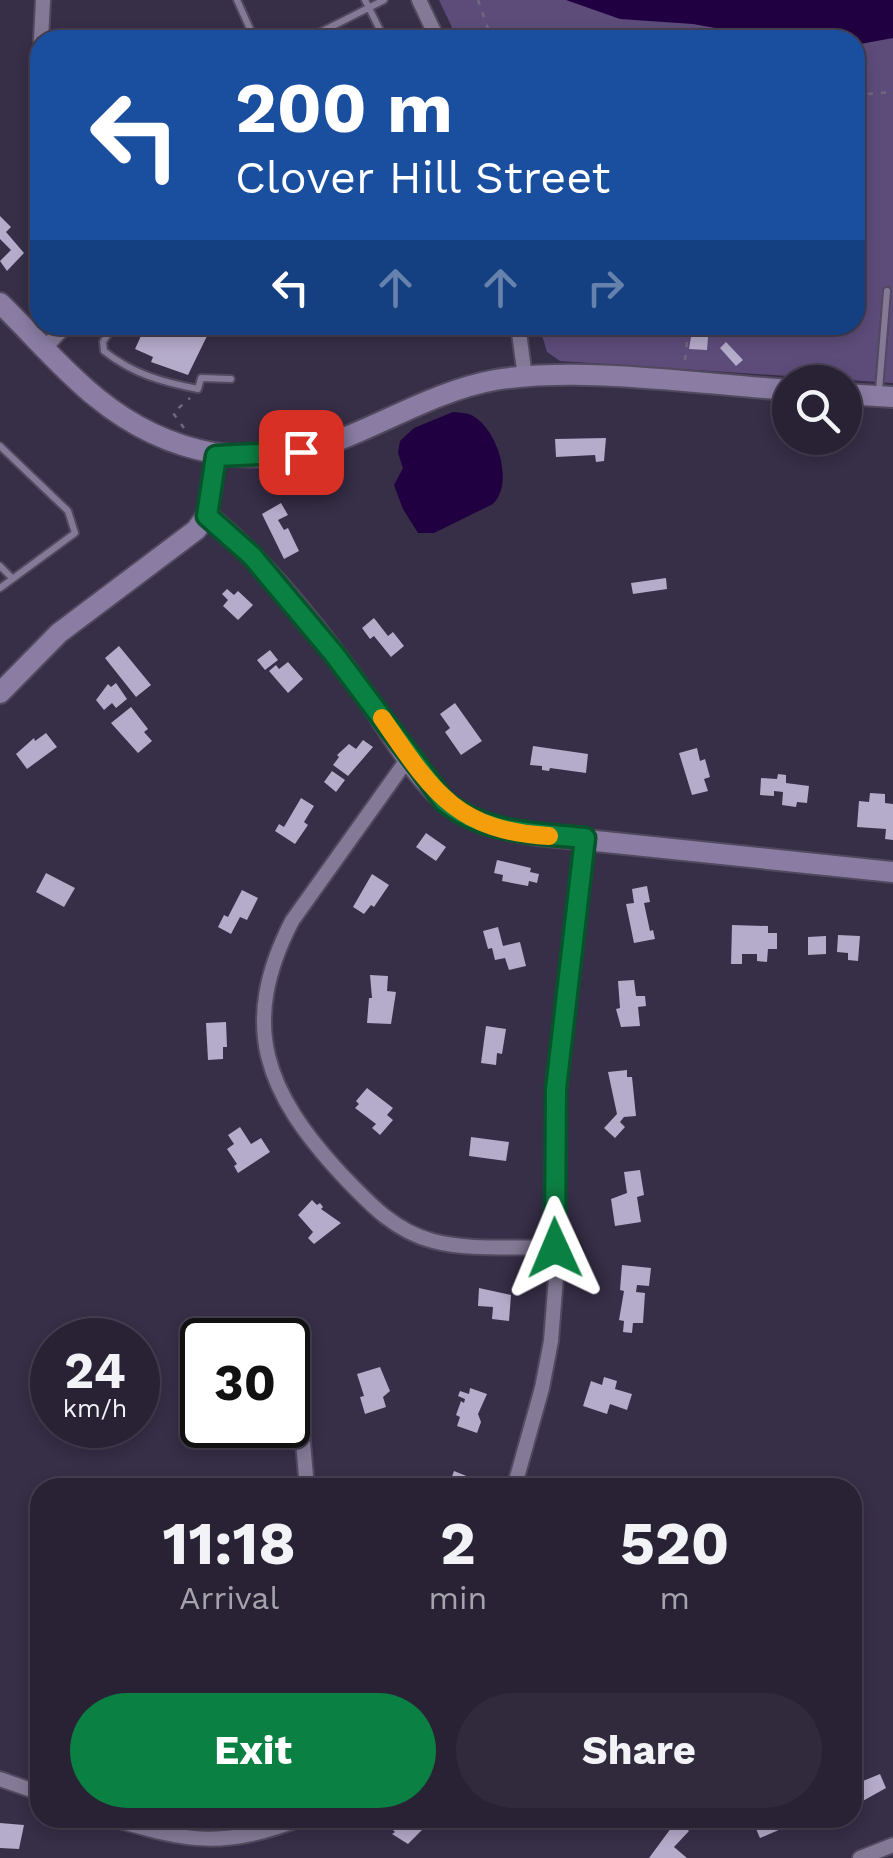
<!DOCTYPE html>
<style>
:root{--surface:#292235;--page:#312a3d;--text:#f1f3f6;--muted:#a5a4ad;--line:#453f50;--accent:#0b8043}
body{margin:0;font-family:"Work Sans",sans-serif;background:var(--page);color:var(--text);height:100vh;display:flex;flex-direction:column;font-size:38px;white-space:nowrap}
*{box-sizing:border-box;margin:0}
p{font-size:32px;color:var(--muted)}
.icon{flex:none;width:55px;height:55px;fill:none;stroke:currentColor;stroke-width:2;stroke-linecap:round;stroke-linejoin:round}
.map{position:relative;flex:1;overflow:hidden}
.panel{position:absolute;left:30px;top:1478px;width:832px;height:350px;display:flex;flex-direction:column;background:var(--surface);border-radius:30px;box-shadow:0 5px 15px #0003,0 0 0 2px var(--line)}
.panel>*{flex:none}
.guide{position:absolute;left:30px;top:30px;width:835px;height:305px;border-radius:30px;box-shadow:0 5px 15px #0003,0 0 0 2px var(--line);background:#1a4fa0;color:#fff;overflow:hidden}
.controls{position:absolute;left:772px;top:365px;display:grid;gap:20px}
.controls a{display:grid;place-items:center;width:90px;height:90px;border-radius:50%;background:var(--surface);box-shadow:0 5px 15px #0003,0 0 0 2px var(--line);font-size:50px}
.speed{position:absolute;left:30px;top:1318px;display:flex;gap:20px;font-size:50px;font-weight:700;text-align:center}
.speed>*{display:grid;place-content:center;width:130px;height:130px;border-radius:50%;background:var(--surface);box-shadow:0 5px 15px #0003,0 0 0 2px var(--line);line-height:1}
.speed small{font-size:25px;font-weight:400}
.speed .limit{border:5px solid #111;border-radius:15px;background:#fff;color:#111}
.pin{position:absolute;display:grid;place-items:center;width:85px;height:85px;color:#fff;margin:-42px;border-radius:20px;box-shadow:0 5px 15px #0006}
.me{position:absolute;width:110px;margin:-55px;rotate:359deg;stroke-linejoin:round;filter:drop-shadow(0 0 8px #0008)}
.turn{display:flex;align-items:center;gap:35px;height:210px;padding:0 40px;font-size:45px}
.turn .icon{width:130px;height:130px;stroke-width:2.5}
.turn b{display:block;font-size:70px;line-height:85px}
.lanes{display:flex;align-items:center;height:95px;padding:0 40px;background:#0003;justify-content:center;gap:50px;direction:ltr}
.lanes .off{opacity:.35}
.eta{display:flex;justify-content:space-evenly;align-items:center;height:170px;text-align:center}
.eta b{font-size:60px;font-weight:700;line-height:70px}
.action{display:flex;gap:20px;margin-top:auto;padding:20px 40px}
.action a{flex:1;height:115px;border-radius:60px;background:var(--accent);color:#fff;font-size:40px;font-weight:700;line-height:115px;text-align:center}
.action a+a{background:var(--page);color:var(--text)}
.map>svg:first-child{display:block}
.green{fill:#5d4c7a}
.water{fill:#210041}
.building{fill:#b5abca}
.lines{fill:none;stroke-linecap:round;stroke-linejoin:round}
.lane-casing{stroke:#51495e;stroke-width:10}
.street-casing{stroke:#51495e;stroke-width:18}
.secondary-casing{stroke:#51495e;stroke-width:24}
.path{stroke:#70687e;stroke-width:2.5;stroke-dasharray:5 8;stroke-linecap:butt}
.lane{stroke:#847a97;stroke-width:6}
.street{stroke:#847a97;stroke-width:14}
.secondary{stroke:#8a7ca3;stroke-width:20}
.route-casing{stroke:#07532c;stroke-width:25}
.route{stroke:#0b8043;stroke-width:18}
.slow{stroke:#f59e0b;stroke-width:18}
</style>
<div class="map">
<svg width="893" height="1858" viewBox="0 0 893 1858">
<rect width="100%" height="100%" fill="#372e47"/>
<path class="green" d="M439,0H893V383L560,361L547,352L539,325H855V40H458Z"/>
<path class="water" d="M566,0H893V38L855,45V40H782L693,24L620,19Z
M453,412C461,413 469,412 476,418C498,433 514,483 493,504L434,533H418L403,509L394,485L403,468L398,453L400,441L414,428Z"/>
<path class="building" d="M0,216L11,227L6,232L24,253L7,271L0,261L11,250L0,239Z
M146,325H196L194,330L207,336L188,375L151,362L153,357L135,349Z
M693,325H709L707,350L689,349Z
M726,342L743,360L736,366L720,348Z
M606,438L604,461L596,462L595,455L556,457L555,439Z
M281,503L288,515L278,520L284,530L288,528L299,551L284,559L262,514Z
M666,578L667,589L633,594L631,583Z
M227,589L234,595L238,591L253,605L238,620L223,606L228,600L222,594Z
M374,618L388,636L393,632L404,646L391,657L374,636L370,639L362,628Z
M119,646L151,685L136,697L105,658Z
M270,650L278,660L265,670L257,660Z
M288,662L303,679L288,693L269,671L276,665L279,669Z
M116,683L127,699L116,708L112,703L104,710L96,700L108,684L111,687Z
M455,703L482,741L461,755L445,732L450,728L440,714Z
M131,707L148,729L144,732L152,741L138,753L111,723Z
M46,733L57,747L27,769L16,754L34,738L35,741Z
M363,740L373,747L348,776L333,765L339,757L337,755L349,744L356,749Z
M533,746L588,754L586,773L550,768L549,771L542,770V766L530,765Z
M697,748L700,761L705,759L710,777L704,779L708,791L692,795L679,753Z
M332,771L345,780L336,792L324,782Z
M778,774L786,775V783L809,786L807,803L797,802L796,807L782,805L783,792L774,791V796L760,795L761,778L777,779Z
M870,793L885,794V803L893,804V840L885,839L886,829L857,827L859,801L869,802Z
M301,798L314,806L304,822L308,825L295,844L275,831L279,824L284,827Z
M426,833L446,847L436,861L416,847Z
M497,860L531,868L530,872L539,874L537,883L529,881L528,886L502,881L503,875L494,873Z
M46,873L75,888L64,907L36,892Z
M372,874L389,885L374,907L371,905L364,914L353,907Z
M647,886L650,902L644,903L650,931L653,930L655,939L634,943L626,904L634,903L632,889Z
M242,890L258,898L247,920L240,917L231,934L218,927L224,915L228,917Z
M732,925L768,926V933H777V949H768L767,962L757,961V954H742V964H731Z
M498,927L503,946L520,942L526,966L509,970L505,958L495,960L492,948L488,949L483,931Z
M838,935L860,936L858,961L848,960V953L837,952Z
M826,936V954L808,955V937Z
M370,975L388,976L387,991L396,992L391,1024L367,1023L369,998H372Z
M634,980L636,996H645L646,1006L638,1007L640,1026L621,1027L616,1009L620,1008L618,981Z
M226,1022L227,1047H223V1059L208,1060L206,1023Z
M486,1026L506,1029L502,1054L497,1053L496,1065L481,1063Z
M627,1070V1077H632L636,1116L624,1117L620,1122L625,1127L615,1138L604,1128L617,1114L608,1072Z
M367,1088L393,1108L387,1115L393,1120L380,1135L372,1128L376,1124L355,1108L359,1104L356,1101Z
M240,1127L251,1144L261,1138L270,1152L238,1173L234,1166L237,1164L227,1149L234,1144L228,1135Z
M471,1137L509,1142L506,1161L469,1156Z
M640,1170L644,1195L637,1197L641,1222L615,1226L611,1199L627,1193L624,1172Z
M312,1200L317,1205L320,1203L323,1207L321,1209L341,1223L314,1244L308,1238L313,1232L298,1215Z
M622,1265L651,1268L649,1286L637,1285L636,1292L645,1293L643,1323H633L632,1333L623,1332L624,1321L619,1320L624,1291L620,1290Z
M479,1288L511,1295L509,1321L492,1319L493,1307L478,1306Z
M380,1367L390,1391L383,1397L386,1407L365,1414L360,1397L364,1396L357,1374Z
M604,1377L617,1381L615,1389L632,1394L627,1410L610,1404L607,1414L583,1406L591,1381L602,1385Z
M470,1388L487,1394L478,1414L481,1422L477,1433L457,1426L460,1417L456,1415L461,1401L464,1403L465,1399L458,1396L460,1391L469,1394Z
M454,1471L469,1477L465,1488L449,1485Z
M860,1774L863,1781L880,1774L886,1788L852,1807V1778Z
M402,1818H434L408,1844L392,1834L395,1832L392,1829Z
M763,1818H776L781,1829L760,1838L753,1822Z
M677,1820L689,1831L674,1847L687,1858H649Z
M0,1823L24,1825L19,1849L0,1848Z"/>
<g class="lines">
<defs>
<path id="lane" d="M237,0L255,40
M365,0L385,40
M325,32L338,40
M305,40L384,0
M94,325L108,334L103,342L104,351C133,374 162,382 198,389L201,378L231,379
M108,334L114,325
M879,390L887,291
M0,446L68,511L75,533L0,588
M0,566L12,578"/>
<path id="street" d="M419,0L438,40
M41,40L43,0
M518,325L525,377
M45,348L66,325
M409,757L292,921C238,1026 266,1093 342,1175C369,1203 394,1231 433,1241C471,1251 516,1246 555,1248
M301,1419L307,1488
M514,1488L542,1388L551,1341L556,1277V1089L585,838
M0,1779L40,1793
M109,1818C189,1842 223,1849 303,1818
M860,1858L893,1845"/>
<path id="secondary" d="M0,303C32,334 62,370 97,398C167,455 255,473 339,440C390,420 440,390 495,380C582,366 700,384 790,390
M845,394L893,397
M207,515C266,563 319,631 363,692C390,730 414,778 452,807C474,824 510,831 538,835L893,872
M0,693L59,633L196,530L207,515L216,456"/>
</defs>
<use href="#lane" class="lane-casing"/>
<use href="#street" class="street-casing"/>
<use href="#secondary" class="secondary-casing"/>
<path class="path" d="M478,0L492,40
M855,95L893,92
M685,360L689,325
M184,428L173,413L190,398"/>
<use href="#lane" class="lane"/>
<use href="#street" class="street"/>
<use href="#secondary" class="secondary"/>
</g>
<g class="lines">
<defs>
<path id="route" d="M301,452L216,456L207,516L252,556L334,654L444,801C484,834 537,833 585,838L556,1089L555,1248"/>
</defs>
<use href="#route" class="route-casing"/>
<use href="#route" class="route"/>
<path class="slow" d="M382,718C431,789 455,831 549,836"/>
</g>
</svg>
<div class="controls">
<a><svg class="icon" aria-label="search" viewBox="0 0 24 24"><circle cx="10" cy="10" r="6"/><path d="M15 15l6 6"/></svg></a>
</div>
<div class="speed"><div>24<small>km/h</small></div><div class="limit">30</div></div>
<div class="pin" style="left:301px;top:452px;background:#d93025"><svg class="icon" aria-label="arrive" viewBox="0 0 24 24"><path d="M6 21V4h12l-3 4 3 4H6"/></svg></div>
<svg class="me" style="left:555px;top:1248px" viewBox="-20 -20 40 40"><path d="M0-17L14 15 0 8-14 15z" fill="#0b8043" stroke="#fff" stroke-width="4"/></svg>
<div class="guide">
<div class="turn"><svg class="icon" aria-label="left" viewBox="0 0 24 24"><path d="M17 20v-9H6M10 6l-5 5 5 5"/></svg><div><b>200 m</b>Clover Hill Street</div></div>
<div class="lanes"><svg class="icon" aria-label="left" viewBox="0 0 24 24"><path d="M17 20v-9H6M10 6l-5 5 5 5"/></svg><svg class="icon off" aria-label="ahead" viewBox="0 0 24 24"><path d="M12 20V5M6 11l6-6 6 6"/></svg><svg class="icon off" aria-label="ahead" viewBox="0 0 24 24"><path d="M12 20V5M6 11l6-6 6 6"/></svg><svg class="icon off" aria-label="right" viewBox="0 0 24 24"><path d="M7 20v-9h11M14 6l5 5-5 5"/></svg></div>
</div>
<section class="panel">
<div class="eta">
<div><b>11:18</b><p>Arrival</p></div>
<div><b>2</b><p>min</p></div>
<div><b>520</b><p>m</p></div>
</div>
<div class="action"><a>Exit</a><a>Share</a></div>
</section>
</div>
